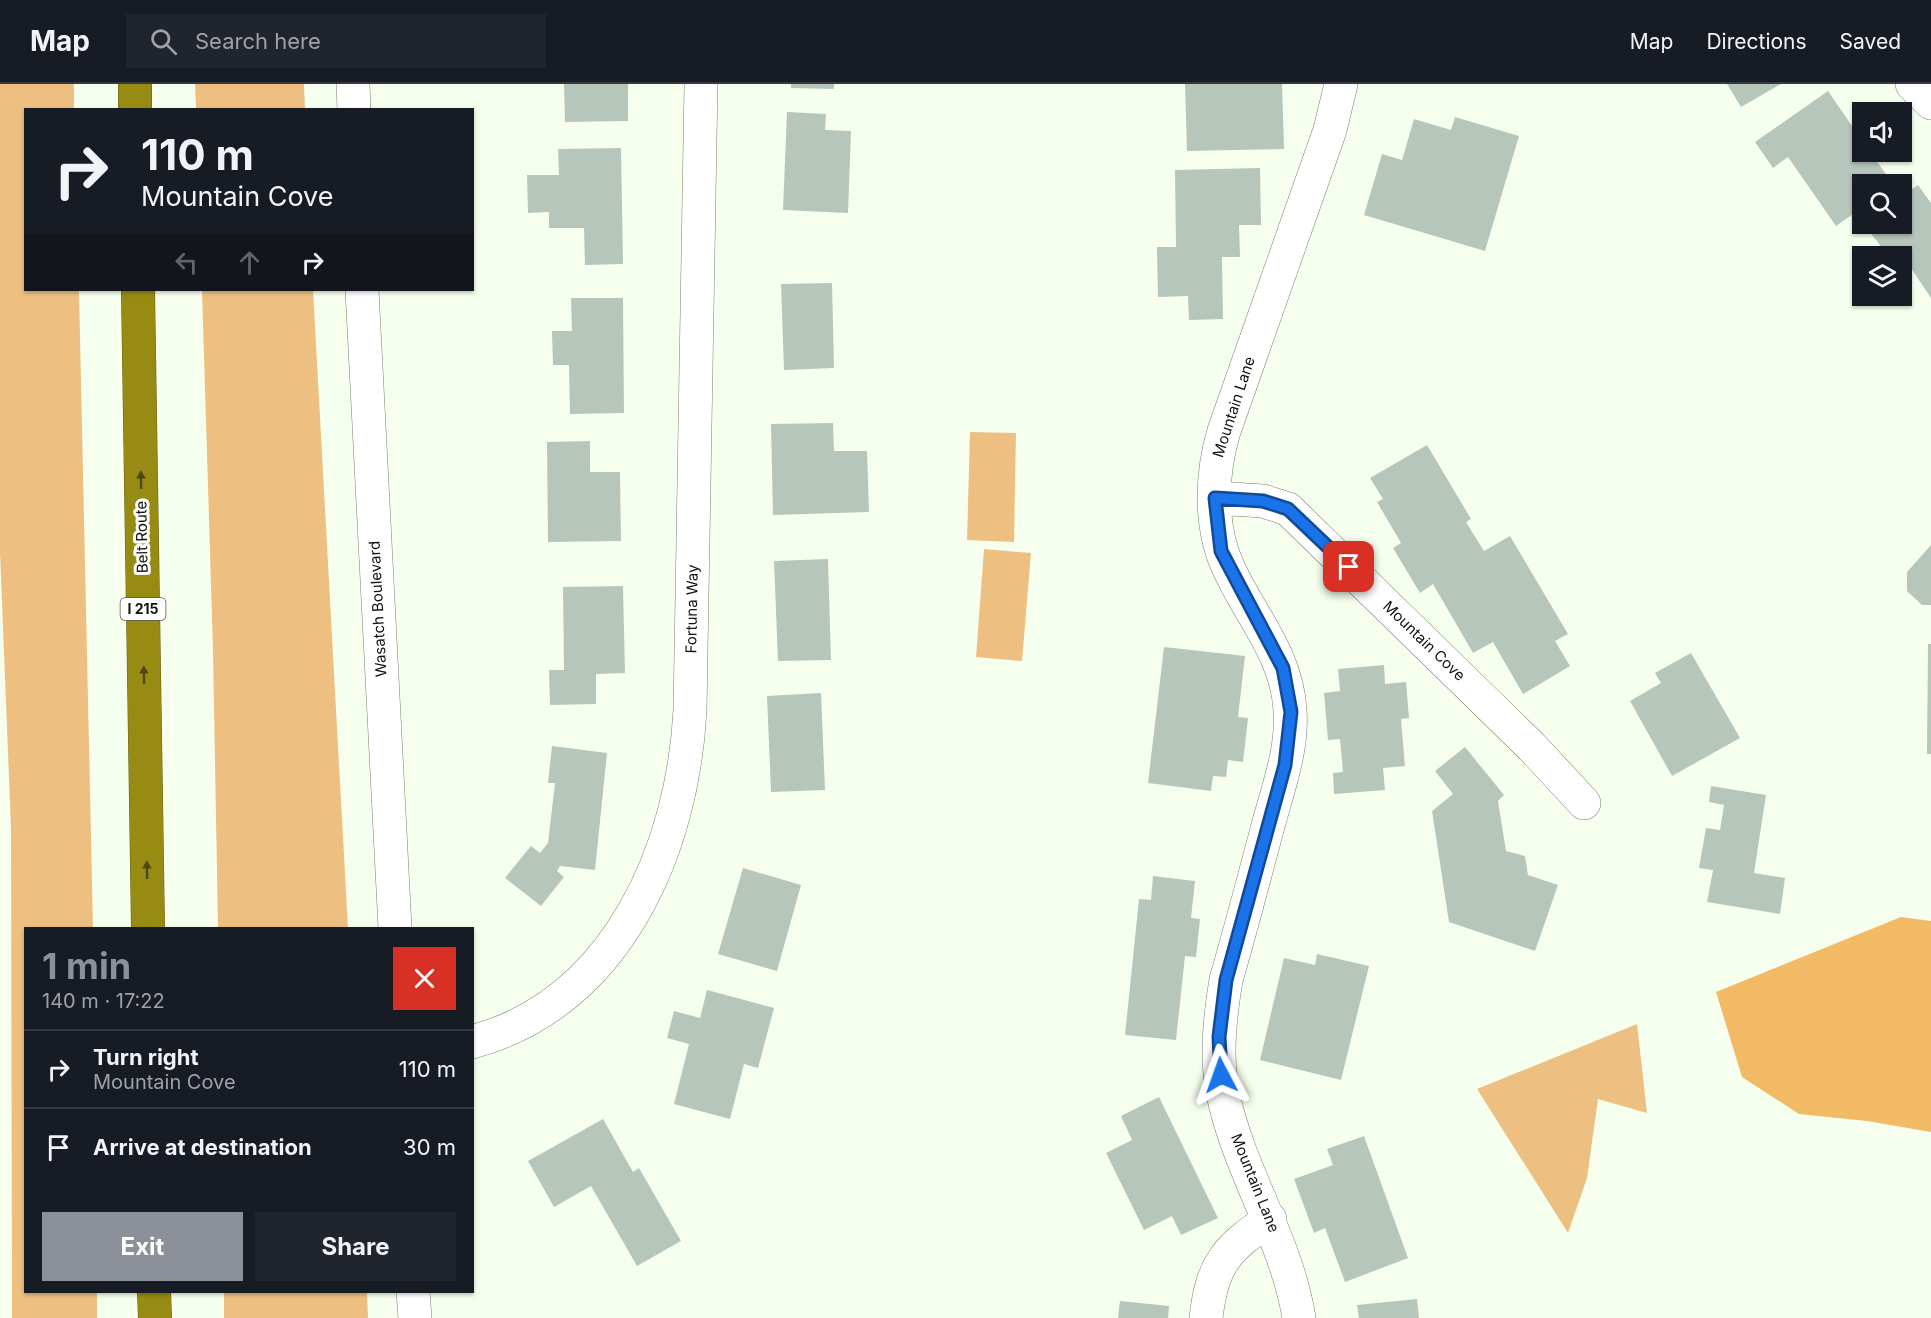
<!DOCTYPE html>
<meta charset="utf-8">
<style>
:root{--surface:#171b24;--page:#20242c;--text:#f1f3f6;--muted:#9ea1a6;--line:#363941;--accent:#8c9099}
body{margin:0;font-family:Inter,sans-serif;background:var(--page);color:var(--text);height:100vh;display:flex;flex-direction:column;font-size:22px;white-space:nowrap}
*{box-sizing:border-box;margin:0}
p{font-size:20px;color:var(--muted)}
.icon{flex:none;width:33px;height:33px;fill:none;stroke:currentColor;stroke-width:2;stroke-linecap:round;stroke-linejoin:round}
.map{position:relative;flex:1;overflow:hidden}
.sheet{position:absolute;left:24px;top:843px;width:450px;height:366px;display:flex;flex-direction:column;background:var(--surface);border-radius:0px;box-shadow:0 2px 4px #0004}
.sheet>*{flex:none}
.hud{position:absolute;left:24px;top:24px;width:450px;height:183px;border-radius:0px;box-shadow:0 2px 4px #0004;background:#171b24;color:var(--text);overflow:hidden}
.fabs{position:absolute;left:1852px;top:18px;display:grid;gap:12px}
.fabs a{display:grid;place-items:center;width:60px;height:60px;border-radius:0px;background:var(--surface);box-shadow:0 2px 4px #0004;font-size:30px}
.pin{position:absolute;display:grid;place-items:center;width:51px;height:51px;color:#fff;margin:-26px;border-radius:12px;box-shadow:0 3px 9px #0006}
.me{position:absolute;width:66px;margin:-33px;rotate:356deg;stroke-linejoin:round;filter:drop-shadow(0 0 4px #0008)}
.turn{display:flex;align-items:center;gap:21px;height:126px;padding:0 18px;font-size:27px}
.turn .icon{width:78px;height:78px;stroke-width:2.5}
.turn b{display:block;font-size:42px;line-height:51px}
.lanes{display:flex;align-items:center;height:57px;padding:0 18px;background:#0003;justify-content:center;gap:30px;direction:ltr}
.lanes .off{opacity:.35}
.round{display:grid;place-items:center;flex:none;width:63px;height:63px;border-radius:0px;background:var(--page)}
.head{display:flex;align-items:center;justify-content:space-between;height:102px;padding:0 18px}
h1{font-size:36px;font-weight:700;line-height:45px;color:var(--accent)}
.button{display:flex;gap:12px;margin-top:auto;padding:12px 18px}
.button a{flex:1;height:69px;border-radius:0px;background:var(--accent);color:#fff;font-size:24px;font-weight:700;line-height:69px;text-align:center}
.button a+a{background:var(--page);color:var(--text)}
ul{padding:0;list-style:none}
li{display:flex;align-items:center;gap:18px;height:78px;padding:0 18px;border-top:2px solid var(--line)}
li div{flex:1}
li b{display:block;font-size:22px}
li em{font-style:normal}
header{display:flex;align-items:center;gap:36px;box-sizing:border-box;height:84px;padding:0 30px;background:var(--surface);border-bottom:2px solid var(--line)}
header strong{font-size:28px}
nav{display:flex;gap:33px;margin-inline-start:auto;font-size:21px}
.search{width:420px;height:54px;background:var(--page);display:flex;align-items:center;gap:15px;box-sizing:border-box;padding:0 21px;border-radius:0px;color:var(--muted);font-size:22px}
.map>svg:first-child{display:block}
.green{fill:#edc082}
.forest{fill:#f3ba66}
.building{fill:#b6c6bb}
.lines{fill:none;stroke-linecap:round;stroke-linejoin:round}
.minor-casing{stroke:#788071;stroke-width:34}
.tertiary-casing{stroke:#788071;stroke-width:34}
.motorway-casing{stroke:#686112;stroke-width:34}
.minor{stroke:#fff;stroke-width:33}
.tertiary{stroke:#fff;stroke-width:33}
.motorway{stroke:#988b14;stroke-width:33}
.oneway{fill:#4d4810}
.route-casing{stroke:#114b97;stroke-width:15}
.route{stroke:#1a73e8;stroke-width:10}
.labels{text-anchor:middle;stroke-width:6;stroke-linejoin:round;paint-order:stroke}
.shield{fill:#fff;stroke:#585956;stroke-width:1.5}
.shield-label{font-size:14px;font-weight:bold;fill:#10120d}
.street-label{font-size:15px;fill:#10120d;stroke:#fff}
</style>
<header>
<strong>Map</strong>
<div class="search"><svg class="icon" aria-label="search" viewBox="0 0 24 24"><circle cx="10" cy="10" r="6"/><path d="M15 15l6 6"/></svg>Search here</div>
<nav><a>Map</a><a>Directions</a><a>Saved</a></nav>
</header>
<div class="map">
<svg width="1931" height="1234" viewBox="0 0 1931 1234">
<rect width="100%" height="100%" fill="#f6ffee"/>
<path class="green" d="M0,0H74V25L26,26V206H79L93,844H26V1208H97V1234H12L11,744L0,468Z
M195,0H304L305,25H196Z
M202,206H313L348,844H218L213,567Z
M970,348L1016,349L1014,458L967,456Z
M984,465L1031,469L1022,577L976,573Z
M1637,940L1647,1029L1598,1015L1587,1094L1568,1149L1477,1005Z
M224,1208H367L368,1234H224Z"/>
<path class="forest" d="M1901,833L1931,837V1048L1867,1037L1799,1030L1742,993L1716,908Z"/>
<path class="building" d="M564,0H628V37L565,38Z
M791,0H834V5L791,4Z
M1185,0H1282L1284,65L1187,67Z
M1727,0H1781L1741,23Z
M1828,7L1863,58V68H1870L1893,100H1863V123L1836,142L1788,73L1773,84L1755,58Z
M787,28L826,30L825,46L851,47L848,129L783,126Z
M1455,33L1519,52L1485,167L1364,131L1382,70L1402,76L1414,35L1451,46Z
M621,64L623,180L585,181L584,144H549V128L528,129L527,91H559L558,65Z
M1260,84L1261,141H1239L1240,173H1222L1223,235L1189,236L1188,212L1158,213L1157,163H1176L1175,86Z
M1918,101L1931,119V214L1903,172H1888L1864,140H1902V112Z
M832,199L834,284L784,286L781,200Z
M571,214H623L624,329L570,330L569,281H553L552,247H572Z
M833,339L834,367H867L869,428L773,431L771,340Z
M590,357V388H620L621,457L548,458L547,358Z
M1427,361L1471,435L1466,438L1484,467L1510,452L1568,550L1555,557L1570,582L1523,610L1493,558L1473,569L1433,500L1420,509L1393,464L1401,459L1377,418L1383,415L1370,394Z
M1931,461V521H1922L1907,507V488Z
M828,475L831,576L778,577L774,477Z
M623,502L625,589L596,590V620L550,621L549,586H564L563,503Z
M1928,560H1931V670H1927Z
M1164,563L1245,572L1238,633L1248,634L1243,678L1228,676L1226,693L1213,692L1211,707L1148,699Z
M1691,569L1740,654L1672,692L1630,617L1661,599L1655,589Z
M1384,581L1385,600L1406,598L1409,634L1401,635L1405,682L1383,684L1385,706L1334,710L1333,689L1343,688L1340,655L1328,656L1324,609L1340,607L1338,585Z
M821,609L825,706L771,708L767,612Z
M552,662L607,669L595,786L560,782L557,787L564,793L541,822L505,794L531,762L540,769L548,759L555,699H548Z
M1465,663L1504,711L1498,717L1506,767L1525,772L1528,791L1558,801L1535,867L1449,838L1432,727L1453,710L1435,687Z
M1711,702L1766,711L1754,789L1785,794L1780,830L1707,818L1713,786L1699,784L1706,744L1720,746L1724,721L1709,718Z
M743,784L801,801L777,887L718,870Z
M1153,792L1195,797L1191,834L1200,835L1196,873L1185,872L1176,956L1125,951L1139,815L1151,816Z
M1317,870L1369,882L1341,996L1260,976L1284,874L1315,881Z
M707,906L774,924L758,984L744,980L730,1035L674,1020L689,960L667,954L674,927L700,934Z
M1159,1013L1218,1134L1181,1151L1172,1132L1144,1146L1106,1069L1132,1056L1121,1032Z
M603,1035L633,1088L639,1084L681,1157L637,1182L591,1102L554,1123L528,1077Z
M1364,1052L1408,1174L1345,1198L1325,1144L1314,1149L1294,1095L1333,1081L1327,1065Z
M1417,1215L1419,1234H1359L1357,1221Z
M1120,1217L1169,1222L1168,1234H1118Z"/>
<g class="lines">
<defs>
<path id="minor" d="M1912,0L1931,19
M1215,414L1263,417L1288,425L1532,663L1584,719
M1206,1234C1212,1180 1226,1165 1270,1135
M1299,1234C1286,1153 1237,1085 1222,1005C1216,969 1220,933 1226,896C1241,844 1255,791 1269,738C1279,702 1293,663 1290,626C1287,571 1251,533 1229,485C1209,443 1211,390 1224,347L1330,46L1341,0"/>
<path id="tertiary" d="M353,0L354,26
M362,206L395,844
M472,958C618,919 683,764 690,626L701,0
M413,1208L415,1234"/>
<path id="motorway" d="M135,0V26
M138,206L148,844
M154,1208L155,1234"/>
</defs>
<use href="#minor" class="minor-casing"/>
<use href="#tertiary" class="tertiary-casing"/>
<use href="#motorway" class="motorway-casing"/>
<use href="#minor" class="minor"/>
<use href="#tertiary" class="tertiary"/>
<use href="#motorway" class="motorway"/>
</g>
<defs><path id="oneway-solid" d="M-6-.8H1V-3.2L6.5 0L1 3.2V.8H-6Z" transform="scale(1.5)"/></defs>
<g class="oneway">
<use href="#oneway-solid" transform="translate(141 396) rotate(-91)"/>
<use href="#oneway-solid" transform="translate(144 591) rotate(-91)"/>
<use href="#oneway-solid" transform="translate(147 786) rotate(-91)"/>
</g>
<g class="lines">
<defs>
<path id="route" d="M1221,991L1219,953L1226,896L1285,681L1291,628L1283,584L1221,467L1215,414L1263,417L1288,425L1349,483"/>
</defs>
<use href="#route" class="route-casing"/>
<use href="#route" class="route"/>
</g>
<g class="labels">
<rect class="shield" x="120.5" y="514" width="45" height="22" rx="4.5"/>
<g class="shield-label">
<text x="143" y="530">I 215</text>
</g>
<g class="street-label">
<text transform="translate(1234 323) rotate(-72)" y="5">Mountain Lane</text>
<text transform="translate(142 453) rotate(-91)" y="5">Belt Route</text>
<text transform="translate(378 525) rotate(-93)" y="5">Wasatch Boulevard</text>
<text transform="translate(692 525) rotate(-89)" y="5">Fortuna Way</text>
<text transform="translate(1424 557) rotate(44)" y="5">Mountain Cove</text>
<text transform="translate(1255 1099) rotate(68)" y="5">Mountain Lane</text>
</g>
</g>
</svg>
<div class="fabs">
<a><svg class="icon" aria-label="sound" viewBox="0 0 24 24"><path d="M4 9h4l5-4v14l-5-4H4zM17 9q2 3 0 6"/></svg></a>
<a><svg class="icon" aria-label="search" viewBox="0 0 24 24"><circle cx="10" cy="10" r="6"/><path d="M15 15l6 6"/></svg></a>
<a><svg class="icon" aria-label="layers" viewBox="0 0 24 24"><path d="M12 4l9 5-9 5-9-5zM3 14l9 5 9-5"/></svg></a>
</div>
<div class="pin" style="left:1349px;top:483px;background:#d93025"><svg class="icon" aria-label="arrive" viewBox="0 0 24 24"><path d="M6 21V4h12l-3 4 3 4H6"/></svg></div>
<svg class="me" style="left:1221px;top:991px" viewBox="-20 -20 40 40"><path d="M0-17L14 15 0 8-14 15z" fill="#1a73e8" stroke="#fff" stroke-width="4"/></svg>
<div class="hud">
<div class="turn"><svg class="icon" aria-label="right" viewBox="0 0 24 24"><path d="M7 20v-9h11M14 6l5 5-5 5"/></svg><div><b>110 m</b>Mountain Cove</div></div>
<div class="lanes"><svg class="icon off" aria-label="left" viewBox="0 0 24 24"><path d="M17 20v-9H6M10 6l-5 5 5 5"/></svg><svg class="icon off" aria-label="ahead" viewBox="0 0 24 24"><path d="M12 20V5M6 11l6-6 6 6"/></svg><svg class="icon" aria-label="right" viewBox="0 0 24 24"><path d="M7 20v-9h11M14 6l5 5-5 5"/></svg></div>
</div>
<section class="sheet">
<div class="head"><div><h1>1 min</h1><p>140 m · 17:22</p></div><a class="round" style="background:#d93025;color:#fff"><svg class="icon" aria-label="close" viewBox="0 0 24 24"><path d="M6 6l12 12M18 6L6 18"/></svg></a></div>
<ul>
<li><svg class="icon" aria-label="right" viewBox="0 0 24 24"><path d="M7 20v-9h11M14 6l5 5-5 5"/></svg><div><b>Turn right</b><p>Mountain Cove</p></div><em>110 m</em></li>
<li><svg class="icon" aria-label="arrive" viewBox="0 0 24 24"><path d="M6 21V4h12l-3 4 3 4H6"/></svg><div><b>Arrive at destination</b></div><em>30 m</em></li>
</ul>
<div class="button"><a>Exit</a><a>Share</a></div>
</section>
</div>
